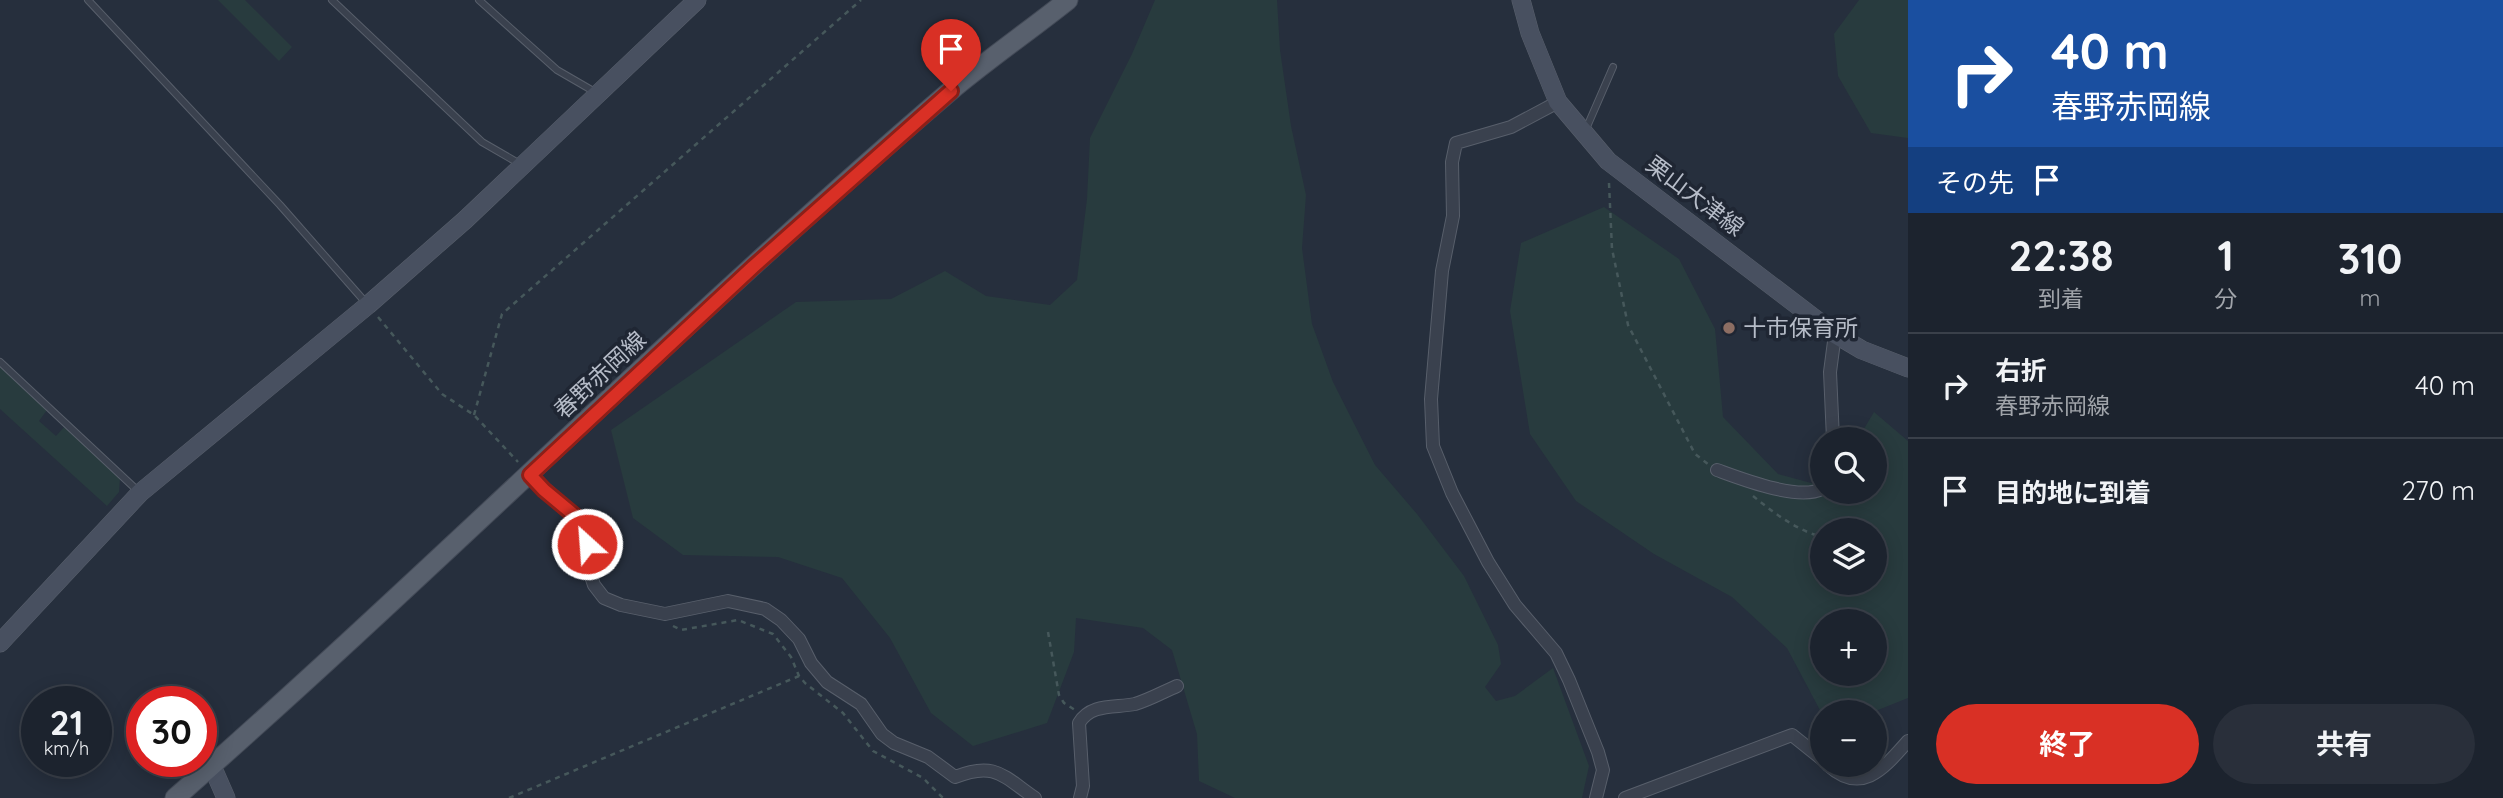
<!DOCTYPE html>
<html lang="ja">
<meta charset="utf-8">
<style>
:root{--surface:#1c232e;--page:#292f3a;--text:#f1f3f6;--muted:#a0a4aa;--line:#3a404a;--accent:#d93025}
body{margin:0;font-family:Quicksand,"Noto Sans JP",sans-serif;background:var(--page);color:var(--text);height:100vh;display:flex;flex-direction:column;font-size:26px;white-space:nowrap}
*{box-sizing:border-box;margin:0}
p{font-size:23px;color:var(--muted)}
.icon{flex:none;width:38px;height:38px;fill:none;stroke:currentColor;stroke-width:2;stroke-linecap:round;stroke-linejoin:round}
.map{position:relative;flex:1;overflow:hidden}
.drawer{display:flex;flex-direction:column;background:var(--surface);width:595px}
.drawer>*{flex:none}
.top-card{background:#1a4fa0;color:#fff;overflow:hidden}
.fabs{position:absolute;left:1810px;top:427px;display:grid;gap:14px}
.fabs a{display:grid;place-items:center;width:77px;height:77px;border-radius:50%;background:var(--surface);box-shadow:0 4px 18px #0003,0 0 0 2px var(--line);font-size:35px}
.speed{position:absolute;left:21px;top:686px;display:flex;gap:14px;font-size:35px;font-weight:700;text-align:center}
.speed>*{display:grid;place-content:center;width:91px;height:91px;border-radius:50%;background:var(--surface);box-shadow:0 4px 18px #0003,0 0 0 2px var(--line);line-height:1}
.speed small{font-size:18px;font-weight:400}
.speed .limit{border:10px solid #d22;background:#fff;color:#111}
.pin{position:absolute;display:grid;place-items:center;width:60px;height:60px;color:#fff;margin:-72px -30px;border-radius:50% 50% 50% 0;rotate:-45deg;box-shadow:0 0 7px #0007}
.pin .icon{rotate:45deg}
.me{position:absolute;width:77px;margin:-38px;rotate:334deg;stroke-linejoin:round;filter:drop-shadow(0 0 5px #0008)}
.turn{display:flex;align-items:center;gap:24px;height:147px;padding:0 28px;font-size:32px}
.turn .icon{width:91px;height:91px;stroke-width:2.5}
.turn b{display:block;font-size:49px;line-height:60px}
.then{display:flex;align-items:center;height:66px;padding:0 28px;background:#0003;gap:14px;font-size:26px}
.eta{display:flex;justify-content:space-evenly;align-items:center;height:119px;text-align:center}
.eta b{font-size:42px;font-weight:700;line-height:49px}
.action{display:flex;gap:14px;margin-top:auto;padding:14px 28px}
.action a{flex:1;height:80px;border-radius:42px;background:var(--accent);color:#fff;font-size:28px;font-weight:700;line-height:80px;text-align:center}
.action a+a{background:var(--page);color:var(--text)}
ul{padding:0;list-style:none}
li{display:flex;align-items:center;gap:21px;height:105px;padding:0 28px;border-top:2px solid var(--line)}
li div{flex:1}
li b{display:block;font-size:26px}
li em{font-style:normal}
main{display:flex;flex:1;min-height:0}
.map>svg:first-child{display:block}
.green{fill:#283b3e;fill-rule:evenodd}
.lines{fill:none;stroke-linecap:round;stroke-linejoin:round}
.lane-casing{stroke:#585f6b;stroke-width:8}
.street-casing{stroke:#585f6b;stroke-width:14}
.secondary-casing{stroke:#585f6b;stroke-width:19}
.primary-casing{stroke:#434a57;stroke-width:21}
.path{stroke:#46585b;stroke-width:2.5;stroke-dasharray:5 5;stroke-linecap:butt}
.lane{stroke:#3a414e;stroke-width:6}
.street{stroke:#3a414e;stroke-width:12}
.secondary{stroke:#485060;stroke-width:18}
.primary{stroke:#58606d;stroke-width:19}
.route-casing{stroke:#8d1f18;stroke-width:18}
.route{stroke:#d93025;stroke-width:12}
.education-dot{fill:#8d6e63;stroke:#1f2633;stroke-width:2.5}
.labels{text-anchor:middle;stroke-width:7;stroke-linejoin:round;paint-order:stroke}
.street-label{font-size:23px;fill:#b6bcc8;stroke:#1f2633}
.poi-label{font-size:23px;fill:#b6bcc8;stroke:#1f2633;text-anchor:start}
</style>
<main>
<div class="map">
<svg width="1908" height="798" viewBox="0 0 1908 798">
<rect width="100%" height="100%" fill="#262f3d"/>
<path class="green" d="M218,0H245L292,47L279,61Z
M1155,0H1277L1280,50L1291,126L1306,195L1302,248L1312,324L1333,382L1375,465L1417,514L1464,576L1498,645L1501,664L1485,687L1496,701L1515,696L1553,668L1589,766L1582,798H1235L1199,781L1197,734L1172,650L1143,628L1076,618L1074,652L1047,723L973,746L931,713L890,638L842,578L778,557L683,555L633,518L611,430L796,302L891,299L945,271L986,296L1050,305L1077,280L1087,199L1090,138L1132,54Z
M1859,0H1908V138L1871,133L1838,76L1834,34Z
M1604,207L1679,259L1715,329L1723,417L1778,474L1822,486V492H1874V439H1858L1874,412L1908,441V698L1873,712L1822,714L1787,648L1732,597L1654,554L1576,501L1530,434L1510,311L1521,243ZM1822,530H1874V583H1822ZM1822,621H1874V674H1822Z
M0,367L47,410L39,421L56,436L65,426L120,478L119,492L107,506L0,409Z"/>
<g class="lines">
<defs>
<path id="lane" d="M88,0L280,205L367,304
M332,0L482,142L520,164
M479,0L557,70L595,92
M1586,129L1613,67
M0,362L138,491"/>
<path id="street" d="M1558,102L1511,127L1456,143L1452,162L1453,216L1442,271L1431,399L1433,446L1452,493L1488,562L1515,605L1556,653L1569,680L1598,752L1603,770L1596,798
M1833,439L1830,372L1835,334
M1717,470C1742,479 1798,501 1822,489
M530,475L580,520L587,544L589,570L594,585L604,598L621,605L665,614L728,601L765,609L781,620L799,639L811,663L827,682L861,704L882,734L894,743L928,757L955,777C995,761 1003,776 1035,798
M1828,765C1862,796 1884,768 1908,741
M1080,798L1083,786L1079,723C1091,703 1115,708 1135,704C1149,700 1163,692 1177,686
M1625,798L1792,735L1822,759"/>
<path id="secondary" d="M1521,0L1530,33L1558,102L1608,161L1835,334L1862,350L1908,368
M0,643L140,493L368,305L465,220L697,0
M212,766L226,798"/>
<path id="primary" d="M175,798C438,567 684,319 949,92C987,60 1029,31 1068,0"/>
</defs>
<use href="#lane" class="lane-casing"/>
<use href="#street" class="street-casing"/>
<use href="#secondary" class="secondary-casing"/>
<use href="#primary" class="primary-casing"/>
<path class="path" d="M1609,183L1612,249L1628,325L1695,454L1708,464
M378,317L442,394L474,415L518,462
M474,415L502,314L861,0
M1753,496C1774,513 1796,530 1822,537
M673,626L681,630L738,620L773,634L791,657L799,676L805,683L843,713L873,751L923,778L943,798
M1048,632L1059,695L1064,703L1075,710
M509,798L799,676"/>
<use href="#lane" class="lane"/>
<use href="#street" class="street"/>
<use href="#secondary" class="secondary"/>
<use href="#primary" class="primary"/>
</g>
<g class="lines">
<defs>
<path id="route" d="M587,544L580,520L544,490L530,475L753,267L951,91"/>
</defs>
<use href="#route" class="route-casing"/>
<use href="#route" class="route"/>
</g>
<circle class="education-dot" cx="1729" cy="328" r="7"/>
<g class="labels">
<g class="street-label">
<text transform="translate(1695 196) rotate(37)" y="8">栗山大津線</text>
<text transform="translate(600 375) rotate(-43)" y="8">春野赤岡線</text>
</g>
<g class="poi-label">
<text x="1743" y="336">十市保育所</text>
</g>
</g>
</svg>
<div class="fabs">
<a><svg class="icon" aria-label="search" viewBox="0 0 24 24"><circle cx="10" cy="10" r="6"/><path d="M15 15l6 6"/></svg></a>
<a><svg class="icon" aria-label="layers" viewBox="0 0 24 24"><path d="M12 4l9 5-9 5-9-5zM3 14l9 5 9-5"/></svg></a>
<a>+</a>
<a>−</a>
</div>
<div class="speed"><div>21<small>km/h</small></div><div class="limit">30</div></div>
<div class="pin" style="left:951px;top:91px;background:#d93025"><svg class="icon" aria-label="arrive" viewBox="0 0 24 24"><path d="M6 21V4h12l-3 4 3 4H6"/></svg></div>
<svg class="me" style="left:587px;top:544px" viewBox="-20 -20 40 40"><circle r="17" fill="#d93025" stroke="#fff" stroke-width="3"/><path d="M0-11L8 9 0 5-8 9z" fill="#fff"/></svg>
</div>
<section class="drawer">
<div class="top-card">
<div class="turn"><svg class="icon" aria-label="right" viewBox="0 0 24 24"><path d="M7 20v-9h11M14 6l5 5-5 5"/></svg><div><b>40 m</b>春野赤岡線</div></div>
<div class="then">その先<svg class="icon" aria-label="arrive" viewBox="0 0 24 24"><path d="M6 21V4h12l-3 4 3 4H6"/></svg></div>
</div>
<div class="eta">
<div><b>22:38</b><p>到着</p></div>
<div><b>1</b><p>分</p></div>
<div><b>310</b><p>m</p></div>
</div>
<ul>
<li><svg class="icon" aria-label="right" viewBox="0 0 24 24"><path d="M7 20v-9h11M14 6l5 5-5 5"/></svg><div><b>右折</b><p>春野赤岡線</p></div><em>40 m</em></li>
<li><svg class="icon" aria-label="arrive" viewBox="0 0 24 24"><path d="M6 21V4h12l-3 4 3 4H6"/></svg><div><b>目的地に到着</b></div><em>270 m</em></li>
</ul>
<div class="action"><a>終了</a><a>共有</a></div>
</section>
</main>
